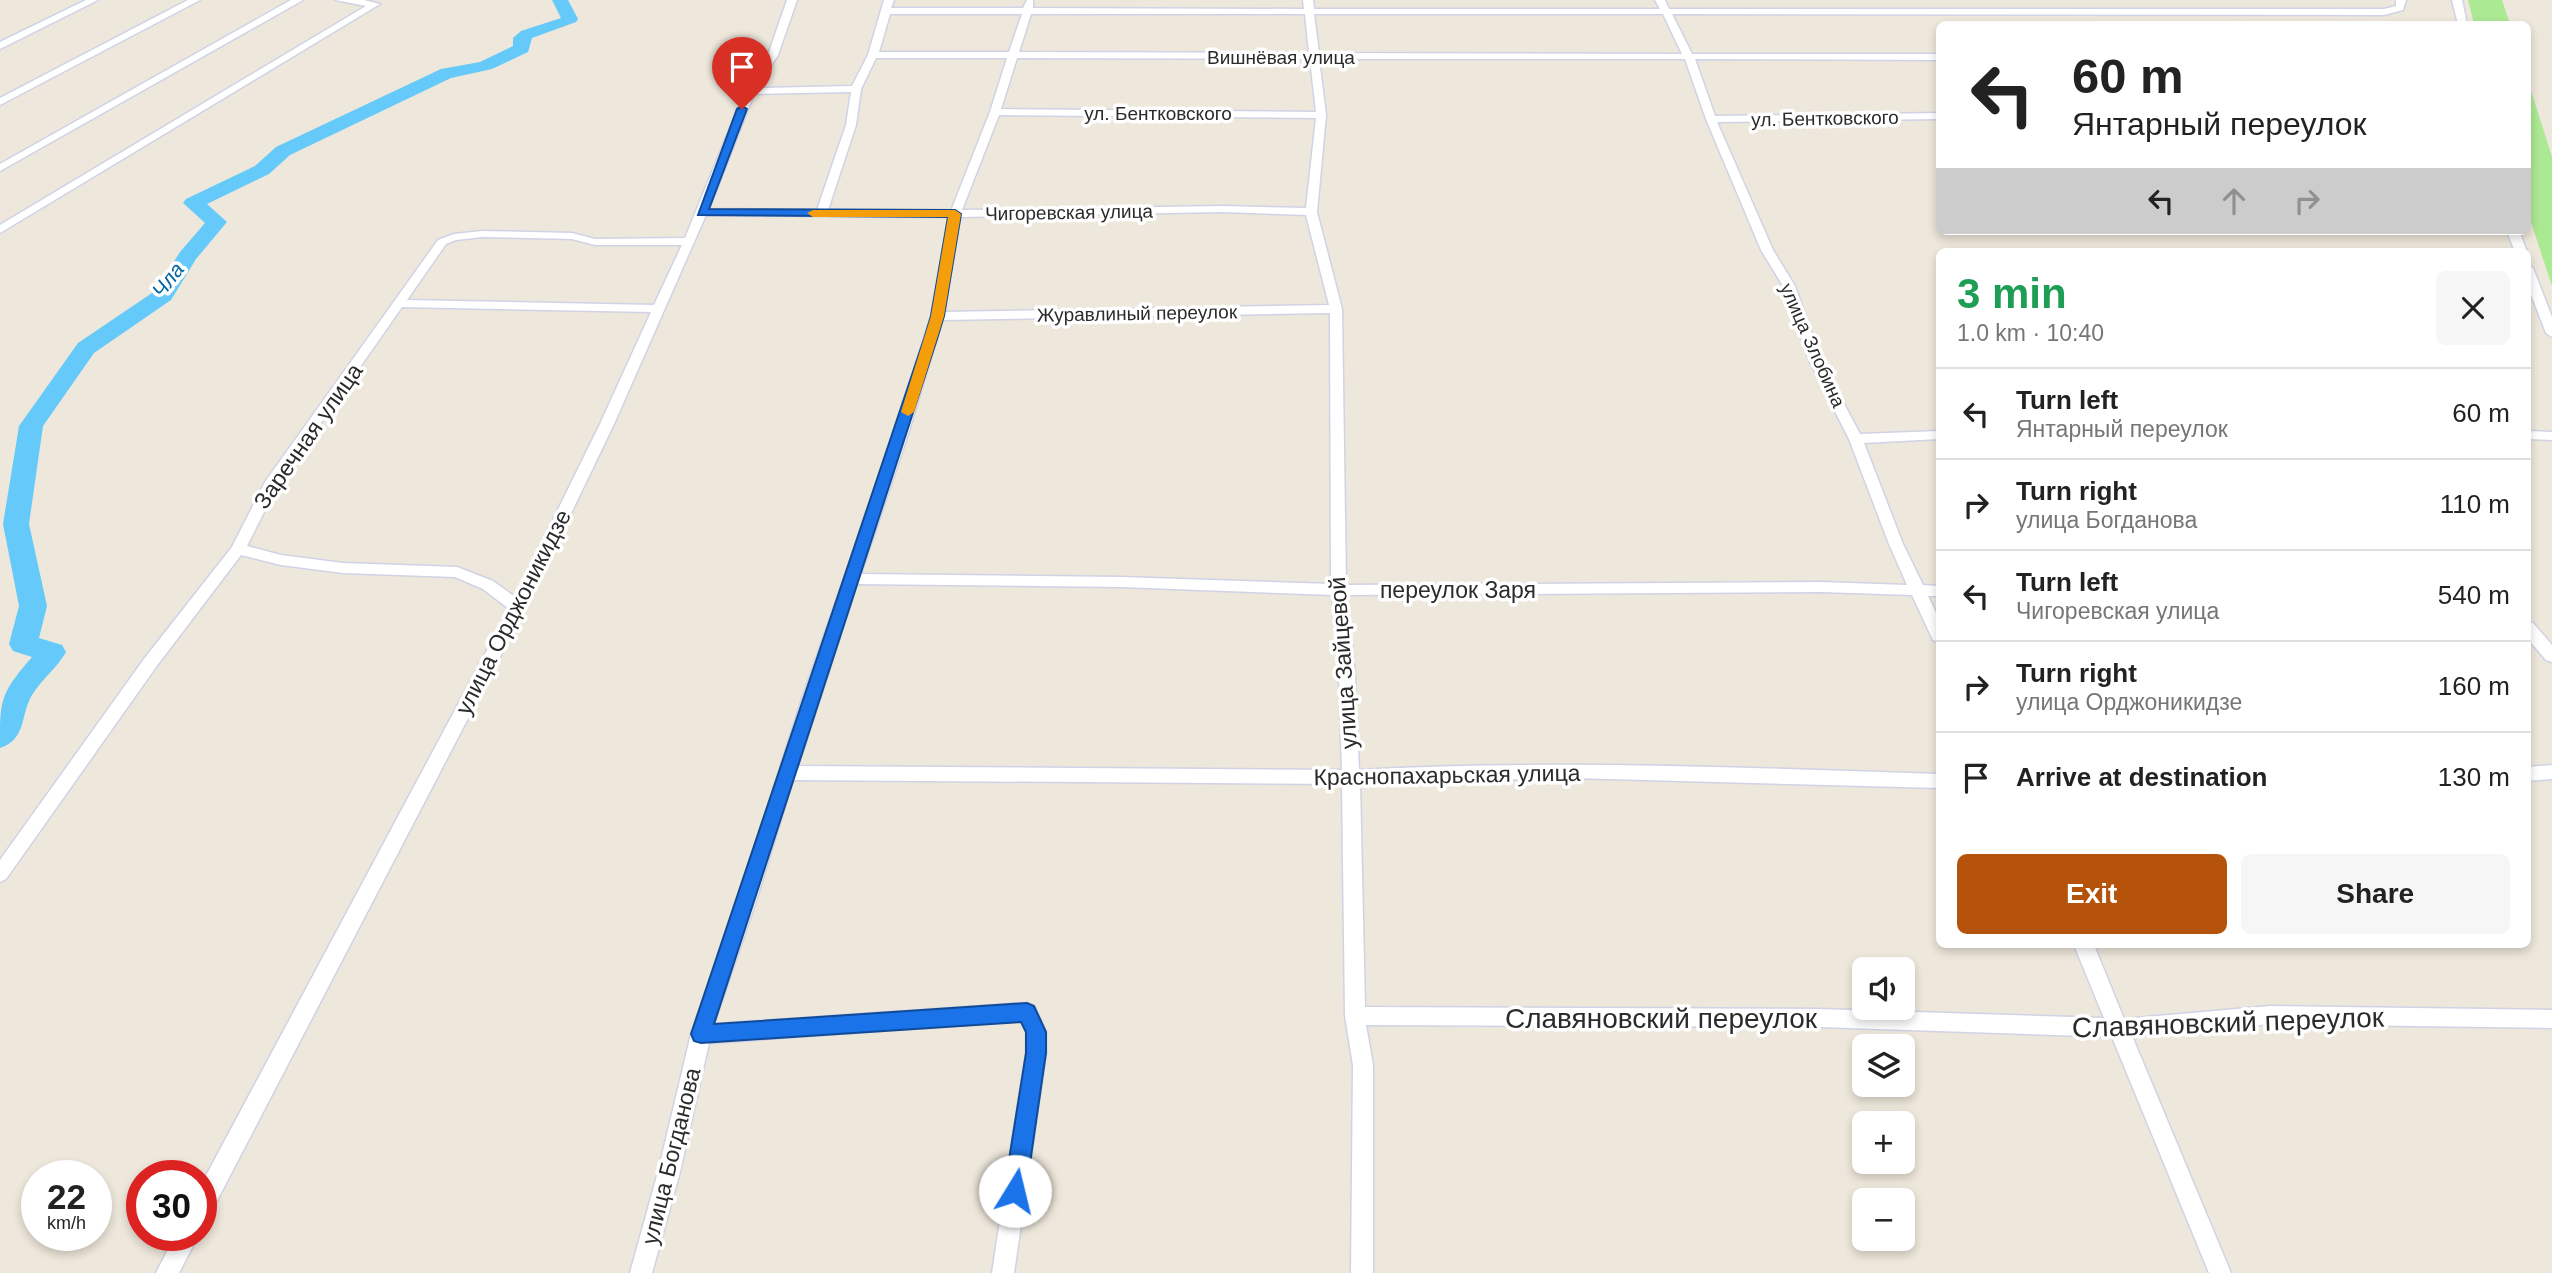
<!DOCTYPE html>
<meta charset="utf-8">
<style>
:root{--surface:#fff;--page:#f6f6f6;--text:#222;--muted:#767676;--line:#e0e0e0;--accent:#b45309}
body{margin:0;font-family:Helvetica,sans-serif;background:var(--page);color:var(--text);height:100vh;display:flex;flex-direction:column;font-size:26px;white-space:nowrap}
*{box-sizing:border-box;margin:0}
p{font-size:23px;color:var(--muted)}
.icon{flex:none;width:38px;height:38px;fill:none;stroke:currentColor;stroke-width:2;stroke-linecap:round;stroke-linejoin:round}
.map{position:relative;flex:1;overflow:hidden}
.panel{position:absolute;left:1936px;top:248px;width:595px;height:700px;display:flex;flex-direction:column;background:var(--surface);border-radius:10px;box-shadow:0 4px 10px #0003}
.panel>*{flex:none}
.guide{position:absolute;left:1936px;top:21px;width:595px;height:214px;border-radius:10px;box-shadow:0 4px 10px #0003;background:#fff;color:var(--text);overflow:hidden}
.fabs{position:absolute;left:1852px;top:957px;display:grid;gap:14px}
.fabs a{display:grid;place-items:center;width:63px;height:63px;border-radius:10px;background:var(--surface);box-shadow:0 4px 10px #0003;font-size:35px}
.speed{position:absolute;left:21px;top:1160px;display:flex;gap:14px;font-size:35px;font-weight:700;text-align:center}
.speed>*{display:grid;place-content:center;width:91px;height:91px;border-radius:50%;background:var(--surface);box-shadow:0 4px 10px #0003;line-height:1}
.speed small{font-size:18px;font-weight:400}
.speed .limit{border:10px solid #d22;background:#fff;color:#111}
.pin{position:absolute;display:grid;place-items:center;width:60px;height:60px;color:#fff;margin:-72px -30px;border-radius:50% 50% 50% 0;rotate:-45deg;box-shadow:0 0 7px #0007}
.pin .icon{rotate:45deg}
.me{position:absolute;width:77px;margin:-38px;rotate:9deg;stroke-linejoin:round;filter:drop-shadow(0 0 5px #0008)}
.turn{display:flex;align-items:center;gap:24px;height:147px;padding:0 21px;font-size:32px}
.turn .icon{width:91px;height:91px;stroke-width:2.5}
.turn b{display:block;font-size:49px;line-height:60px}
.lanes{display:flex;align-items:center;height:66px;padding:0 21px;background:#0003;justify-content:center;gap:35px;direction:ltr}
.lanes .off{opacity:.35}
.round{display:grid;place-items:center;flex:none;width:74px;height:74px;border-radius:10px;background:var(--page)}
.headline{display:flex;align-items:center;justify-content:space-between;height:119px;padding:0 21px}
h1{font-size:42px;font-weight:700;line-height:52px;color:#1e9e55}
.action{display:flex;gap:14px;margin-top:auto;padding:14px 21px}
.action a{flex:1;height:80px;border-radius:10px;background:var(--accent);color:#fff;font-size:28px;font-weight:700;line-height:80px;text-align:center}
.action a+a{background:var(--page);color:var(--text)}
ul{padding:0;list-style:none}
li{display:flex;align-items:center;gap:21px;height:91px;padding:0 21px;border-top:2px solid var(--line)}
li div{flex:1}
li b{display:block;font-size:26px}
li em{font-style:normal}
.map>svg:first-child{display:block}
.green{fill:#ace993}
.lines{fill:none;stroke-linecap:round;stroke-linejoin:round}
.river{fill:#65caf9;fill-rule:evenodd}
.minor-casing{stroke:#d0d3e5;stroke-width:3}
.minor{fill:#fff;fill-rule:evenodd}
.route{fill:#1a73e8;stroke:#114b97;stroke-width:2}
.slow{fill:#f59e0b}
.labels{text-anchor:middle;stroke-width:7;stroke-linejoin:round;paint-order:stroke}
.far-street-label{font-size:19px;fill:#2b2b2b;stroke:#fff}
.far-water-label{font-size:21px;font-style:italic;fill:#0266a7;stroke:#fff}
.street-label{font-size:23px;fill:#2b2b2b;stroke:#fff}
.near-street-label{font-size:28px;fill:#2b2b2b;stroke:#fff}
</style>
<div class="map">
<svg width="2552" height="1273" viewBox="0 0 2552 1273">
<rect width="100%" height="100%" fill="#eee7db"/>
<path class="green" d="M2468,0H2502L2510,24H2474Z
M2527,78L2552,157V286L2527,210Z"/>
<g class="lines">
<path class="river" d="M552,0H568L578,19L576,22L532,38L528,52L492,69L451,78L290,155L269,174L207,204L227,222L196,259L171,300L94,353L43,426L29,524L47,606L39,638L62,645L66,652C57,668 42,679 32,695C20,715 27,739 0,748C0,699 0,694 32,657L13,651L9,644L19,606L3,524L19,426L78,343L155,291L180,252L205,223L183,203L186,199L255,166L276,147L441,69L480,62L513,46V38L521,31L561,18Z"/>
<defs>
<path id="minor" d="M86,0H98L0,49V42Z
M188,0H200L0,105V98Z
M291,0H303L0,171V164Z
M335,0H364L380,4L0,233V225L366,6Z
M787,0H797L778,55L757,88L852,86L868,55L884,0H894L891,8H1023L1027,0H1033V8L1304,9L1303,0H1313L1314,9H1660L1655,0H1665L1669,9H2384L2396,6V0H2406L2403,10L2384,15L1672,14L1692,54H1939V60L1695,59L1715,116L1939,113V119L1717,122L1773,250L1795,286L1821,360L1860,434L1939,431V439L1864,443L1903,544L1923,585L1939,586V596H1928L1939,619V642L1933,640L1912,595L1822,592L1347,595L1355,676L1359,770C1553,759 1746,768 1939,774V788L1571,778L1360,783L1365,1007L1819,1009L2104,1018L2074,945H2094L2124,1019L2270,1006L2552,1010V1028L2270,1024L2132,1036L2231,1273H2209L2112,1037L1819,1027L1366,1025L1373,1065V1273H1351L1353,1065L1345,1016L1342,784L793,780L756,901L714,1024L1027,1003L1034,1006L1046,1032V1053L1014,1273H992L1026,1053V1032L1021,1021L709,1043L680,1172L652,1273H630L658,1172L691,1034L738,901L801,702L895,431L931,316L949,217L706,215L614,424L526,607L209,1216L201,1219V1185L509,609L483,589L455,577L343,573L281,565L241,555L156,667L6,879L0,882V860L144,659L232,547L265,482L438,240L454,234L482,231L572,233L595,239L685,238L745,91L768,55ZM890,14H1022L1009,52H879ZM1031,14H1305L1309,53L1019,52ZM1314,14H1663L1682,54L1319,53ZM876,58H1007L990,112L951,211L828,210L856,125L861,89ZM1017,58L1310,59L1316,112L1001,109ZM1319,59H1685L1706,119L1761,250L1783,286L1809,360L1849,439L1889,544L1907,585L1822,582L1346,585L1342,309L1317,212L1326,115ZM851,92L846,125L817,210L709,209L754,94ZM999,115L1316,118L1306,208L1222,206L962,210ZM1222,212L1306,215L1329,305L944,312L960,217ZM482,237L572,239L595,245H682L654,305L407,300L446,244L456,240ZM402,307L651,312L600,424L515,597L493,581L457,567L343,563L281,555L247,546L277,486ZM1330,313L1331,584L1121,577L861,574L909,431L942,320ZM857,584L1121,587L1332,595L1339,676L1342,770L798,766Z
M2452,0H2462L2467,24H2458Z
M2507,231H2519L2527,252H2515Z
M2527,264L2533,268L2552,317V337L2546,333L2527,284Z
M2527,431L2552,432V440L2527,439Z
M2527,621L2533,623L2552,645V662L2546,660L2527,638Z
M2552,765V779L2527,781V767Z
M175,1236H198L179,1273H156Z"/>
</defs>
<use href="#minor" class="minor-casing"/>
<use href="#minor" class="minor"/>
</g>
<path class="route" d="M742,106L747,109L709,209L955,210L961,214L944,316L937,339L714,1024L1027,1003L1034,1006L1046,1032V1053L1026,1191L1023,1198L1015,1201L1007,1198L1004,1191L1026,1053V1032L1021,1022L701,1043L694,1041L691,1034L924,339L931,316L948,217L698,215L737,109Z"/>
<path class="slow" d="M955,210L961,214L944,316L914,412L908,416L901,412L931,316L948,217H813L807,213L813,210Z"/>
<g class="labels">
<g class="far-street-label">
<text x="1281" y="64">Вишнёвая улица</text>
<text x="1158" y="120">ул. Бентковского</text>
<text transform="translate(1825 118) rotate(-1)" y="7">ул. Бентковского</text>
<text transform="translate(1069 212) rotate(-1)" y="7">Чигоревская улица</text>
<text transform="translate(1137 313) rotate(-1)" y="7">Журавлиный переулок</text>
<text transform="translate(1813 345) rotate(66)" y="7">улица Злобина</text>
</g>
<g class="far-water-label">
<text transform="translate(168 280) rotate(-52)" y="7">Чла</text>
</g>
<g class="street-label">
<text transform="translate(308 436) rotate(-55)" y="8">Заречная улица</text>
<text x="1458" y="598">переулок Заря</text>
<text transform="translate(513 612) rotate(-63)" y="8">улица Орджоникидзе</text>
<text transform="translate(1343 663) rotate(-94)" y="8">улица Зайцевой</text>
<text transform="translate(1447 775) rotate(-1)" y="8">Краснопахарьская улица</text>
<text transform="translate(671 1156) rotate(-76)" y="8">улица Богданова</text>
</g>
<g class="near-street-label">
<text x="1661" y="1028">Славяновский переулок</text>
<text transform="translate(2228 1022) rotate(-2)" y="10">Славяновский переулок</text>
</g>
</g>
</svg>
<div class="fabs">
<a><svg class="icon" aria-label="sound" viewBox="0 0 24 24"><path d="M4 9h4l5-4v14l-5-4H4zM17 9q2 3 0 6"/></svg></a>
<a><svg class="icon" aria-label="layers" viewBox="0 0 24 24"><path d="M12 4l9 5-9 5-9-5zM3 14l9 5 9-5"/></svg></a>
<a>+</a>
<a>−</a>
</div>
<div class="speed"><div>22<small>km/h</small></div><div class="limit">30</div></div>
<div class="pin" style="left:742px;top:109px;background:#d93025"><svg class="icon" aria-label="arrive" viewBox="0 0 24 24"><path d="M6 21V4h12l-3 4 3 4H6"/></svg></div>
<svg class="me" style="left:1015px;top:1191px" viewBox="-20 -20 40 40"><circle r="19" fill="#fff"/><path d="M0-13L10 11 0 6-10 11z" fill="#1a73e8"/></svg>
<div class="guide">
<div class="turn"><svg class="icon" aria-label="left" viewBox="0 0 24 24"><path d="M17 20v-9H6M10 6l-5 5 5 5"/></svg><div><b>60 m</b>Янтарный переулок</div></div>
<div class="lanes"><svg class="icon" aria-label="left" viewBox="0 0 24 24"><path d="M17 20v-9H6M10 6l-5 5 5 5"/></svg><svg class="icon off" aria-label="ahead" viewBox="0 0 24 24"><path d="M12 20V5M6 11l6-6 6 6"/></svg><svg class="icon off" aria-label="right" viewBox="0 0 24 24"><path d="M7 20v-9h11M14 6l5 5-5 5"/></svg></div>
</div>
<section class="panel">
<div class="headline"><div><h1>3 min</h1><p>1.0 km · 10:40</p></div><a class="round"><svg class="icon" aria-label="close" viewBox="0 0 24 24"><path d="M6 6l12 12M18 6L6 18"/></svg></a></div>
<ul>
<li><svg class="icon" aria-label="left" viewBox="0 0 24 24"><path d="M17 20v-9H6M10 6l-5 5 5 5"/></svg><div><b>Turn left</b><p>Янтарный переулок</p></div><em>60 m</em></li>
<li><svg class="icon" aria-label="right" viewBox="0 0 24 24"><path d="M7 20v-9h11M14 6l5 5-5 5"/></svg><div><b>Turn right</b><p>улица Богданова</p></div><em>110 m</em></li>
<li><svg class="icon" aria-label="left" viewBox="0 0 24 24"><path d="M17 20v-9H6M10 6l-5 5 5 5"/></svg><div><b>Turn left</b><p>Чигоревская улица</p></div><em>540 m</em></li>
<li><svg class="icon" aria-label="right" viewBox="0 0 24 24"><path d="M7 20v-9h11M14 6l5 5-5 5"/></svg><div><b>Turn right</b><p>улица Орджоникидзе</p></div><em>160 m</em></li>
<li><svg class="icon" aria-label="arrive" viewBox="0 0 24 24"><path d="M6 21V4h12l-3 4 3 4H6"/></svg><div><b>Arrive at destination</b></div><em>130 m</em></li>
</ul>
<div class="action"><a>Exit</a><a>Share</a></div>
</section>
</div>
